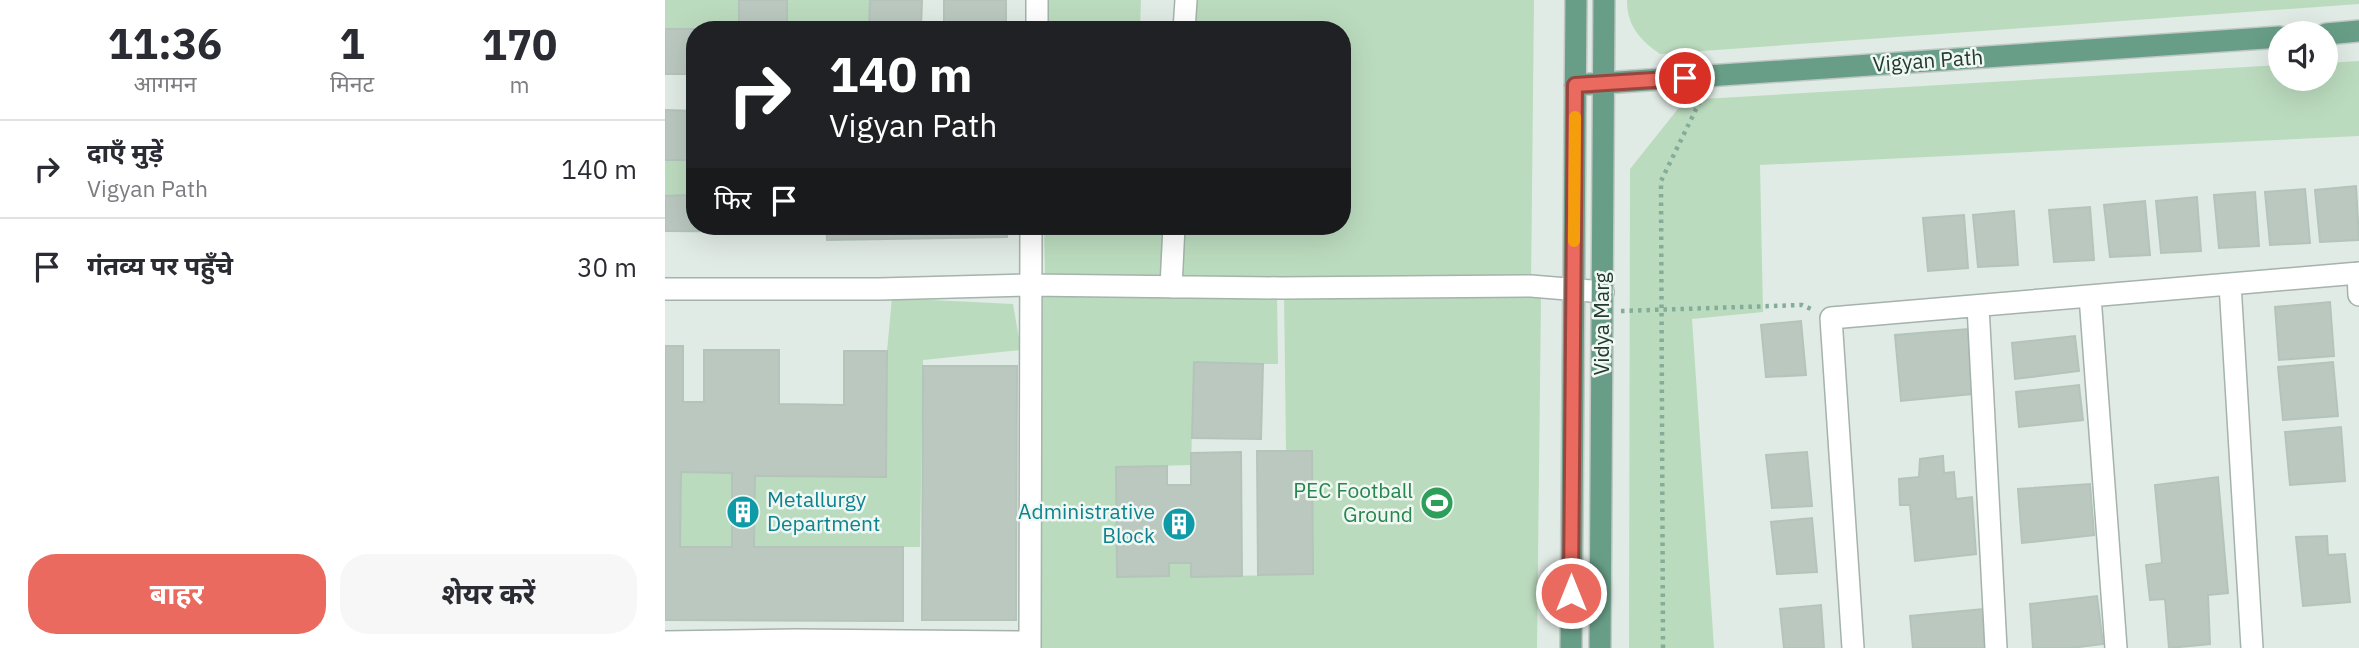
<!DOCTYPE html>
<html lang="hi">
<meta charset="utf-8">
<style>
:root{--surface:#fff;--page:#f7f7f7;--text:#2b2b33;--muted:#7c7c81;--line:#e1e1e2;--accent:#eb6a5f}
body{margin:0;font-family:"IBM Plex Sans","Noto Sans Devanagari",sans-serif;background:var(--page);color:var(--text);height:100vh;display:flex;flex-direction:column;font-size:26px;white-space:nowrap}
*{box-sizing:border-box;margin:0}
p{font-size:23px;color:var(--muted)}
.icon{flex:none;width:38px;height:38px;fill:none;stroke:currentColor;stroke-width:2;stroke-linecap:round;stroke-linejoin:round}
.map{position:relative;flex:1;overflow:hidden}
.sheet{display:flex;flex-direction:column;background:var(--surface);width:665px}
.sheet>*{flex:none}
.guide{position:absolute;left:21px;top:21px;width:665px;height:214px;border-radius:28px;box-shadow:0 7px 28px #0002;background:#202124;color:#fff;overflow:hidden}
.tools{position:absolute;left:1603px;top:21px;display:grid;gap:14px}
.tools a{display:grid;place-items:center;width:70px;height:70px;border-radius:50%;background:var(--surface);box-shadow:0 7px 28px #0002;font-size:35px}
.pin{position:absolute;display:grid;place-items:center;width:60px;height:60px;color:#fff;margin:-30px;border:4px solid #fff;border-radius:50%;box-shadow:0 2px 7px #0007}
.me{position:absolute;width:77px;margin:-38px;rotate:0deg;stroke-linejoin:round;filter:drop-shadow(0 0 5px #0008)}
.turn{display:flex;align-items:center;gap:24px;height:147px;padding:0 28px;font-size:32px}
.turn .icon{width:91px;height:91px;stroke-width:2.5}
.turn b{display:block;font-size:49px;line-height:60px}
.then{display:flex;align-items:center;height:66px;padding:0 28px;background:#0003;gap:14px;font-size:26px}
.eta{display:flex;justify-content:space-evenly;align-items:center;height:119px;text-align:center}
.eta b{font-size:42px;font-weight:700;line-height:49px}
.cta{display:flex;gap:14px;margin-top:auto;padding:14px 28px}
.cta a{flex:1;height:80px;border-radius:28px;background:var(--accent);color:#fff;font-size:28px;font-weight:700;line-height:80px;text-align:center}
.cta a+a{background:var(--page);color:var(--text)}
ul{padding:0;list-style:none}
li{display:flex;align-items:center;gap:21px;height:98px;padding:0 28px;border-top:2px solid var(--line)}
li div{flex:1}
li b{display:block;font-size:26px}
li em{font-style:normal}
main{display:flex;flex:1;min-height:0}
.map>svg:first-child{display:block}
.green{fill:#bbdbbe}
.building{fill:#bac8c0;stroke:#b4c4bb;stroke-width:2;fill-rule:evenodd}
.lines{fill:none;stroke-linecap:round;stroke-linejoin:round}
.minor-casing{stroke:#a4b3ab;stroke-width:24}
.major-casing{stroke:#c1c8c5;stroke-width:24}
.path{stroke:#83ad99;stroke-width:4.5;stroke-dasharray:3.5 5;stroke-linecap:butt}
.minor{stroke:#fff;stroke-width:21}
.major{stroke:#689e87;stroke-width:21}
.route-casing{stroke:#99453e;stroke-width:18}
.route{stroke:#eb6a5f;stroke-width:12}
.slow{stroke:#f59e0b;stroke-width:12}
.labels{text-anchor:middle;stroke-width:5;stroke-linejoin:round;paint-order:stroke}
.street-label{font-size:21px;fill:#223b30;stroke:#f1f8f3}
.leisure-label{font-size:21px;fill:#27864d;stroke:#f1f8f3;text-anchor:end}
.culture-label{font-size:21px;fill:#0d838f;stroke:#f1f8f3;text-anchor:start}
</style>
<main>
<section class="sheet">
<div class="eta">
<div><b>11:36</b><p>आगमन</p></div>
<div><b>1</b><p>मिनट</p></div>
<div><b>170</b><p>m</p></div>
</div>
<ul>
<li><svg class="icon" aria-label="right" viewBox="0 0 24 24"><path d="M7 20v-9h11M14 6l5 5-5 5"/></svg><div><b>दाएँ मुड़ें</b><p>Vigyan Path</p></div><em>140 m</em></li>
<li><svg class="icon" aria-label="arrive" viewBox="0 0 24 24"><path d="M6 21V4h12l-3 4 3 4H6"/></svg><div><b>गंतव्य पर पहुँचे</b></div><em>30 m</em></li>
</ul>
<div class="cta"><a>बाहर</a><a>शेयर करें</a></div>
</section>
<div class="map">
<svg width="1694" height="648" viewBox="0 0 1694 648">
<rect width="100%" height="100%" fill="#e1ebe5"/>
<path class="green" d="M0,0H74V29H0Z
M122,0H205L204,28H122Z
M374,0H476L475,30H375Z
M527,0H869L866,286L512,283L515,226H677V30H526Z
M962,0H1694V4L995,54C975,40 962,26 962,0Z
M1694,61V136L1095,165L1098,312L1027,319L1049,648H964L965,169L1020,100L1615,65V79H1661V63Z
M23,160L24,195L0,196V161Z
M379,226H507L501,281L380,276Z
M373,290L612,293L613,364L529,363L526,465L451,467L452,577L504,576V563H526L527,577L648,574L647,451L621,450L619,292L876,297L872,648H369Z
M227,298L348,304L356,350L258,360L255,547H89L90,476L220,477L222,351Z
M16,472L67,473V547H15Z"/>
<path class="building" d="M74,0H122V28H204L205,0H257L256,30H30V74H0V29H74Z
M279,0H341V30H279Z
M0,110L30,111V226H134V232L0,231V196L24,195L23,160H0Z
M1691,186L1694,240L1655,242L1650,190Z
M1640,189L1645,243L1605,245L1600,192Z
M1590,192L1594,246L1554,248L1549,195Z
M1532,197L1536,251L1496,253L1491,201Z
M1480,201L1485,255L1445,257L1439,205Z
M1425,207L1429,260L1389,262L1384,210Z
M1349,211L1353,265L1313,267L1308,215Z
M1299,215L1303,268L1263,271L1258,218Z
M161,226H342V237L162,240Z
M1665,302L1669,356L1614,360L1610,307Z
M1136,321L1141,375L1101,377L1096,325Z
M1303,329L1307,394L1236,401L1230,335Z
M1410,336L1414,371L1350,379L1347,343Z
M0,346H18V402H39V350H114V404L179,405V351H222L221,477L90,476L89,547H238V621L0,620ZM16,472L67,473V547H15Z
M529,362L598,364L596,439L527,438Z
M1668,362L1673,416L1618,420L1613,367Z
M258,366H352L351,620H257Z
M1414,385L1418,420L1354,427L1351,392Z
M1676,427L1680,481L1625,485L1620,432Z
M592,451H647L648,574L593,575Z
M576,452L577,576L526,577V563H504V576L452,577L451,467L502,466V485H526V453Z
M1142,452L1147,506L1107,508L1101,455Z
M1278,456L1279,473L1289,472L1291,499L1307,497L1311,554L1250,561L1245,505H1235L1234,479L1254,477L1255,459Z
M1553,477L1563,593L1543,595L1545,644L1504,648L1500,599L1485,600L1481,565L1497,563L1490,485Z
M1425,484L1429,535L1357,543L1353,489Z
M1147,518L1152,572L1112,574L1106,522Z
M1662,536L1663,555L1680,554L1685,602L1638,606L1631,537Z
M1432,596L1438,644L1406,648H1368L1365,604Z
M1156,605L1159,648H1119L1115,609Z
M1318,609L1320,648H1248L1245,616Z"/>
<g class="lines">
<defs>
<path id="minor" d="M372,30V0
M519,30L521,0
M1693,273L1694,295
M1565,284L1587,648
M506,287L509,226
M0,289H215L364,285L616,288L866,286L938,292
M1425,296L1451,648
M1313,306L1331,648
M0,642L131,640L365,642
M365,648L366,226
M1188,648L1166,318L1694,273"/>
<path id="major" d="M1661,34L1694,31
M910,85L1615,37
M906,648L911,0
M935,648L939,0"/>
</defs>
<use href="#minor" class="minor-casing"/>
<use href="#major" class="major-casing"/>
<path class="path" d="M956,311L1137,305L1146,309
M998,648L996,181L1036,99"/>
<use href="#minor" class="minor"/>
<use href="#major" class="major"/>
</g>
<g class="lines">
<defs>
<path id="route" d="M906,593L910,85L1020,78"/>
</defs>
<use href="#route" class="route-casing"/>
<use href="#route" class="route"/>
<path class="slow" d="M909,241L910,117"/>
</g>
<defs>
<symbol id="stadium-disc" viewBox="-11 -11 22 22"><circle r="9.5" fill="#2e9e5b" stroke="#f1f8f3"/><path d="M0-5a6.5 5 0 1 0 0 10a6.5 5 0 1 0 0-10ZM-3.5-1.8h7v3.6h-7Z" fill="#fff"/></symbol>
<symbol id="building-disc" viewBox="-11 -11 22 22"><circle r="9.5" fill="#0f9aa8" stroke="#f1f8f3"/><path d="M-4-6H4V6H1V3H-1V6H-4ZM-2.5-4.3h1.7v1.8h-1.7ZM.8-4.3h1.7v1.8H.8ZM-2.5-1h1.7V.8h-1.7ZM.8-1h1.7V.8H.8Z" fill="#fff"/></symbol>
</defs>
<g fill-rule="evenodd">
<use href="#stadium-disc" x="753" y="484" width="38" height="38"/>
<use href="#building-disc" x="59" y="493" width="38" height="38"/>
<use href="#building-disc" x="495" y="505" width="38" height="38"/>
</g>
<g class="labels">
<g class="street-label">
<text transform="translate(1263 61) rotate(-4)" y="7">Vigyan Path</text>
<text transform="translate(937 324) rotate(-90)" y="7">Vidya Marg</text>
</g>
<g class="leisure-label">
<text x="748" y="498">PEC Football<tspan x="748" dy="24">Ground</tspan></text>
</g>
<g class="culture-label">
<text x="102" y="507">Metallurgy<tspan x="102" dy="24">Department</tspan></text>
<text x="490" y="519" text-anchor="end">Administrative<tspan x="490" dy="24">Block</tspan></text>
</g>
</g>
</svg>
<div class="tools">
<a><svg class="icon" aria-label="sound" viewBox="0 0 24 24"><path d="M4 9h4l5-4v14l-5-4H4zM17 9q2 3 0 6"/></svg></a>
</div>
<div class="pin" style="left:1020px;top:78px;background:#d93025"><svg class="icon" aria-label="arrive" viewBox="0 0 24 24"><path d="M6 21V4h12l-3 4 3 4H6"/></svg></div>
<svg class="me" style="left:906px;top:593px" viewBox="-20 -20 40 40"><circle r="17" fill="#eb6a5f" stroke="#fff" stroke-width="3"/><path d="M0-11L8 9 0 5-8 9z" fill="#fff"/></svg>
<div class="guide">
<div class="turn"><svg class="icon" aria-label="right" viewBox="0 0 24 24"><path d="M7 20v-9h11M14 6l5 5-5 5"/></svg><div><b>140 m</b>Vigyan Path</div></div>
<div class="then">फिर<svg class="icon" aria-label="arrive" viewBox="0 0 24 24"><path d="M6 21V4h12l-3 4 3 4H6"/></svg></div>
</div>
</div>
</main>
